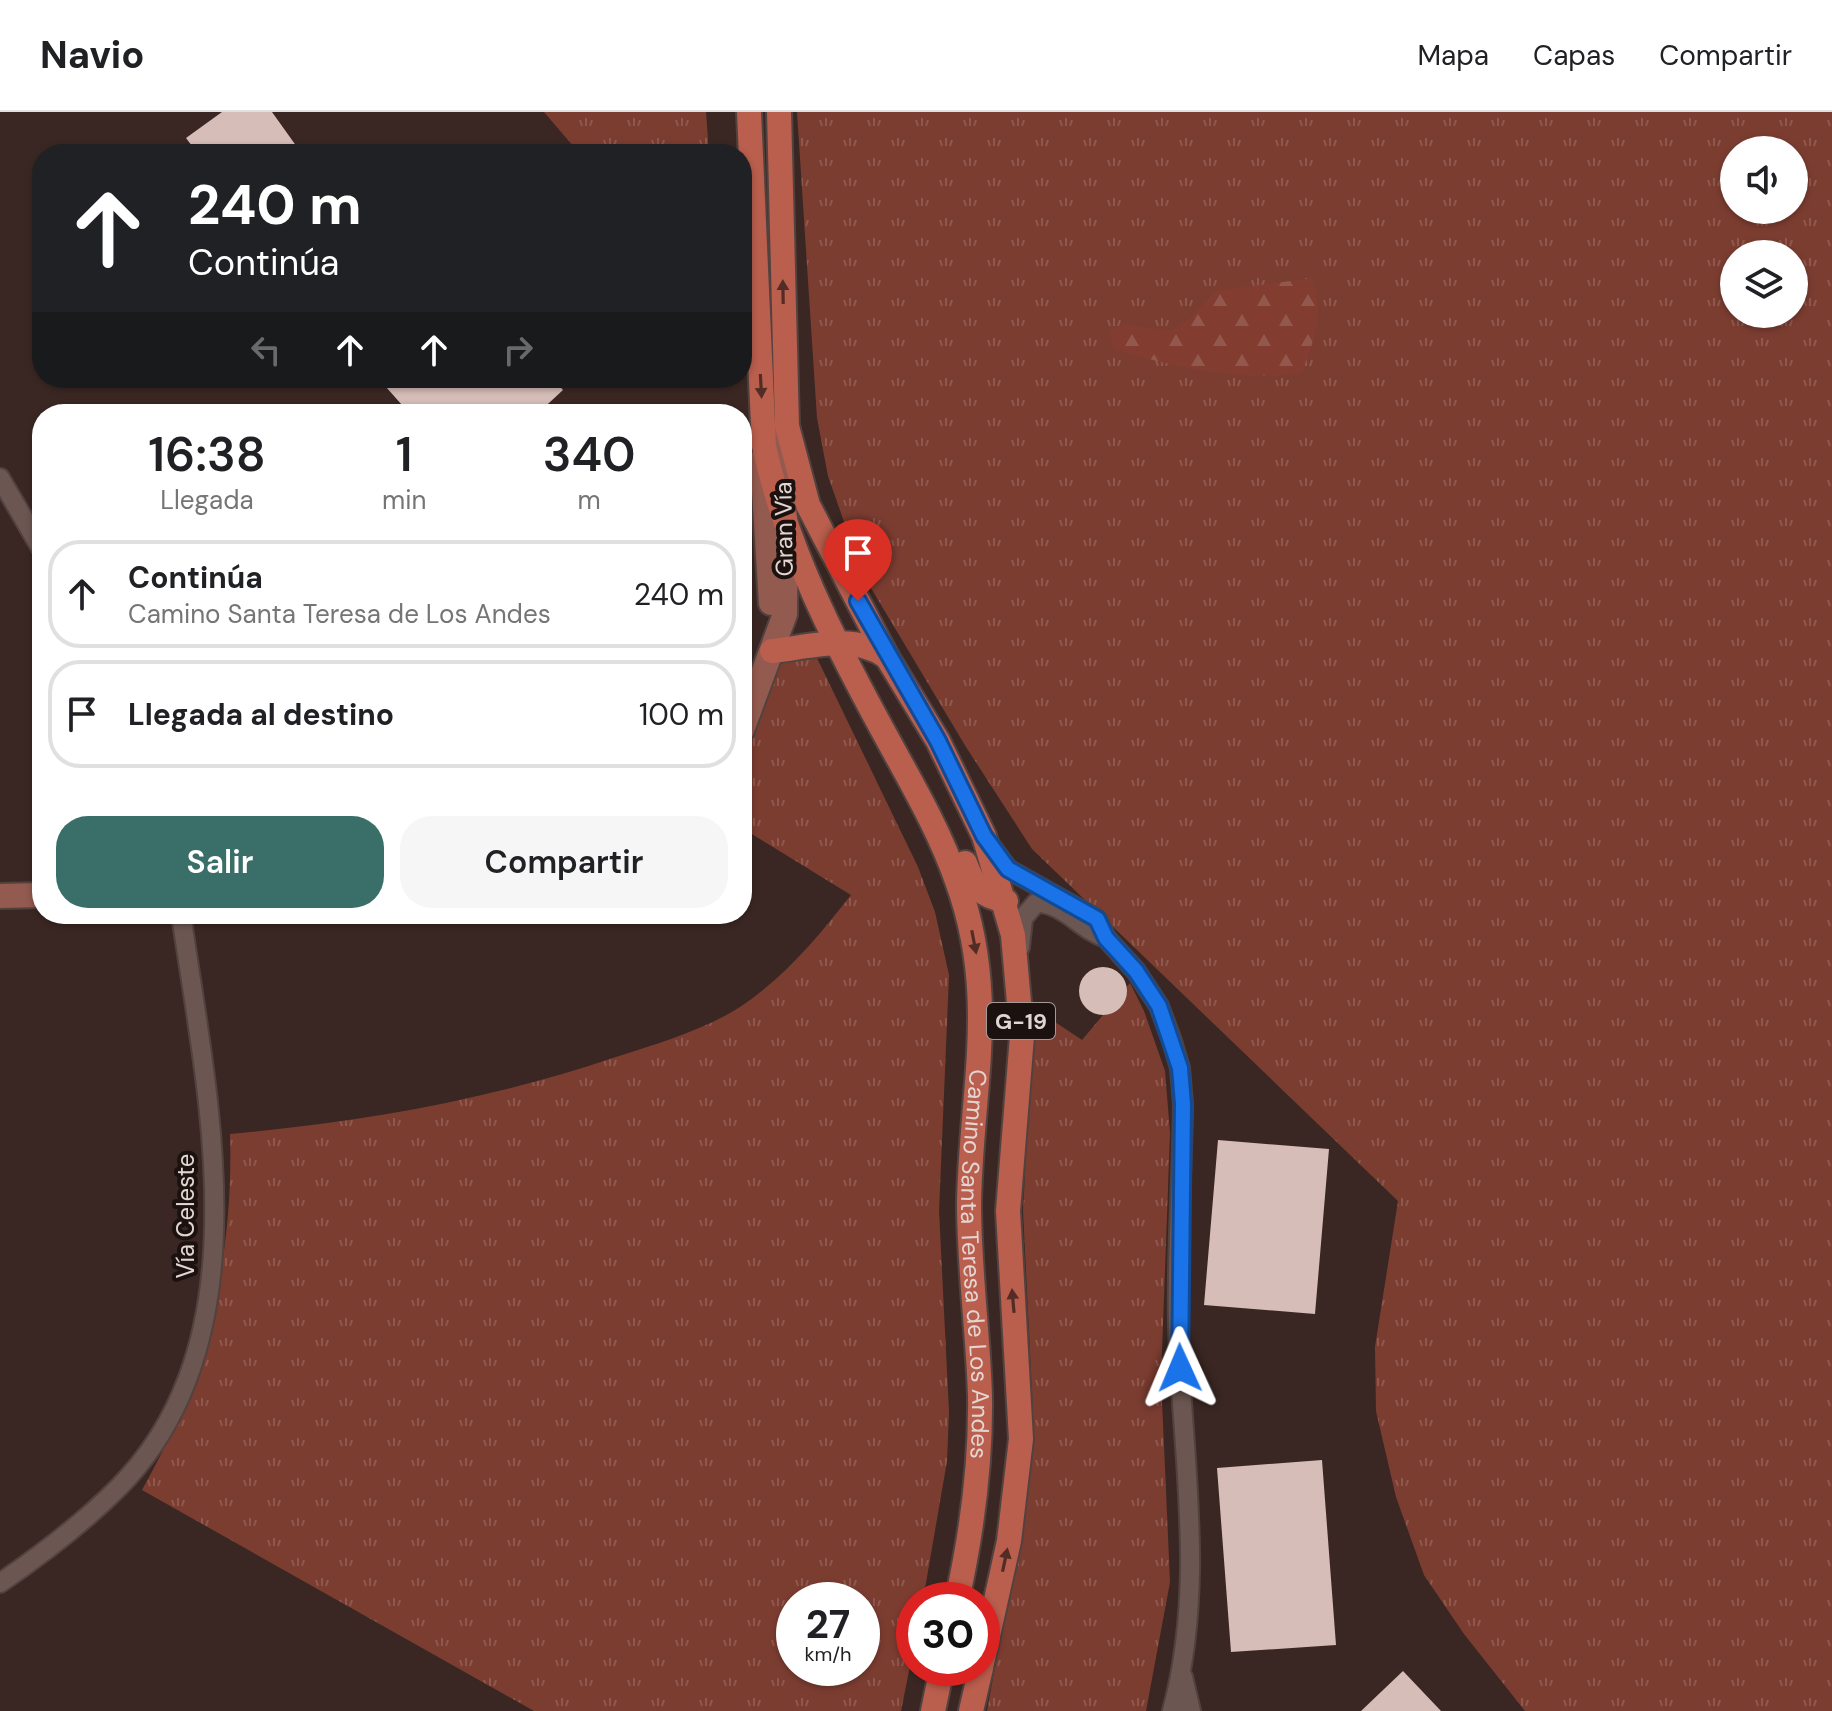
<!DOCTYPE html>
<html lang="es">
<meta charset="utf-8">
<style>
:root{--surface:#fff;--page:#f6f6f6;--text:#202124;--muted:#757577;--line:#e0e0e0;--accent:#3a6f69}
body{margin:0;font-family:"DM Sans",sans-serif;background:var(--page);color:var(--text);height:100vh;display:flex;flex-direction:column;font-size:30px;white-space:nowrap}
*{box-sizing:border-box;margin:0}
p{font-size:26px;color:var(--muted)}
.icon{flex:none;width:44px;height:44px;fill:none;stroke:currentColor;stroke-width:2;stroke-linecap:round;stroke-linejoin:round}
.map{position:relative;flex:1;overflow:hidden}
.sheet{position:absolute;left:32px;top:292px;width:720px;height:520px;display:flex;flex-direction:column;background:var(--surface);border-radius:32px;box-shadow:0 2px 6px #0004}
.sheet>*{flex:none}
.hud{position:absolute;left:32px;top:32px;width:720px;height:244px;border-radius:32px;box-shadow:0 2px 6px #0004;background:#202124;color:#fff;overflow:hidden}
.controls{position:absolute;left:1720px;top:24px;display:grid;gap:16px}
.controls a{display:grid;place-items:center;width:88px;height:88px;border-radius:50%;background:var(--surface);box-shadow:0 2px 6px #0004;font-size:40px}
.speed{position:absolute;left:776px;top:1470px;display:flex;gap:16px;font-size:40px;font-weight:700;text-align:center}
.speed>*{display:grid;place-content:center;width:104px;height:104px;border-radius:50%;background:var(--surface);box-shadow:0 2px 6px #0004;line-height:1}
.speed small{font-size:20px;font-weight:400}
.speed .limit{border:12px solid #d22;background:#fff;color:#111}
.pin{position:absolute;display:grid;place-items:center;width:68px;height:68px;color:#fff;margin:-82px -34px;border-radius:50% 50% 50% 0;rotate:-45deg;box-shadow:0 0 8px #0007}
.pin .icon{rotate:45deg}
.me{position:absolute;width:88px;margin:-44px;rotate:359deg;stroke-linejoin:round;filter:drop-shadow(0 0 6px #0008)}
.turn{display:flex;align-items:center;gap:28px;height:168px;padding:0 24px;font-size:36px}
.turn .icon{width:104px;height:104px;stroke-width:2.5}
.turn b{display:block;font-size:56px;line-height:68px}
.lanes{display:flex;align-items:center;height:76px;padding:0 24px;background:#0003;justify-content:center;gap:40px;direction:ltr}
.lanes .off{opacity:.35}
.eta{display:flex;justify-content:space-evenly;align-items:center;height:136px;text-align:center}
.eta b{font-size:48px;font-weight:600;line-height:56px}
.primary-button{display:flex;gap:16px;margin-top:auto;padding:16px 24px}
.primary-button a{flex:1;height:92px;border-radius:32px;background:var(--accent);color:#fff;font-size:32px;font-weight:600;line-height:92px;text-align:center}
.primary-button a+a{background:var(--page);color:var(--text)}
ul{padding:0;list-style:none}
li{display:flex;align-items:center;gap:24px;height:108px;margin:0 16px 12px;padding:0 8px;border:4px solid var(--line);border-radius:32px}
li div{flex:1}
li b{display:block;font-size:30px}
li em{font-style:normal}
header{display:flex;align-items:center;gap:48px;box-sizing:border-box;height:112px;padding:0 40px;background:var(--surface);border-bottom:2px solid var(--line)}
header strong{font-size:38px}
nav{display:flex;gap:44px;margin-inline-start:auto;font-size:28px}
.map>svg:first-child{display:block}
.grass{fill:url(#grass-tufts);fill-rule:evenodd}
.forest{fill:url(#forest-firs)}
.building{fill:#d6bdb7}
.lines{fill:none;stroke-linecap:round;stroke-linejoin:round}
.minor-casing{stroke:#52423f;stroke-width:22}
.secondary-casing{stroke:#52423f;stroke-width:28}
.primary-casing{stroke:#52423f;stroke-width:28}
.minor{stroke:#6c5651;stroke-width:18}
.secondary{stroke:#935a4f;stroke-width:24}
.primary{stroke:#ba5e4d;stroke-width:24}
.oneway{fill:#532d25}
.route-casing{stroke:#114b97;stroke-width:20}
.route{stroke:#1a73e8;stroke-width:14}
.labels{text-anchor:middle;stroke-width:8;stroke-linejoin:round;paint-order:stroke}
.shield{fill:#1b1210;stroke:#a69a98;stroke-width:2}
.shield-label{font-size:22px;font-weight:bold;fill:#e2d5d2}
.street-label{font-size:24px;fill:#e2d5d2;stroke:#1b1210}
</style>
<header>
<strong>Navio</strong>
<nav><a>Mapa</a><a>Capas</a><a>Compartir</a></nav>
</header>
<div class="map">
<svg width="1832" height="1599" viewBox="0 0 1832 1599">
<defs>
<pattern id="grass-tufts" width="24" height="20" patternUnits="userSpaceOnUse" patternTransform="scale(2)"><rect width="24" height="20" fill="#7c3d31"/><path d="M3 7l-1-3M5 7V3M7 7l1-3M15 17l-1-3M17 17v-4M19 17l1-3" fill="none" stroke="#8e584e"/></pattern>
<pattern id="forest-firs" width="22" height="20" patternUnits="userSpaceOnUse" patternTransform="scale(2)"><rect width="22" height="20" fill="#823d30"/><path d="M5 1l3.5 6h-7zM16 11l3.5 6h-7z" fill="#93584d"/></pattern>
</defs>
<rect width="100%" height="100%" fill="#3a2723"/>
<path class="grass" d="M544,0H706L709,42H580Z
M797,0H1832V1599H1525L1464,1522L1424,1463L1396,1385L1376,1299L1375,1235L1398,1089L1032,737L966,635L862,461L828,364L817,306ZM1734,38H1794V98H1734ZM1734,142H1794V202H1734Z
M815,542L918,755L935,800L949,863L939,1099L949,1300L947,1349L923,1488H914V1534L901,1599H534L142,1378C205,1267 234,1149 230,1022C367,1009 485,989 616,945C657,932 704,918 740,895C785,865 818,825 851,783L742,716V629L771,544ZM794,1488H862V1556H794Z
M1130,871L1144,899L1165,959L1170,1021L1161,1267L1170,1470L1146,1599H987L1031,1357L1033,1300L1023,1099L1034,896L1082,928Z"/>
<path class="forest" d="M1312,166C1324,202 1315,226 1302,260C1250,271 1163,254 1113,236L1110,218L1125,213L1171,219L1190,207L1216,179Z"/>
<path class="building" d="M222,0H272L302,42H198L186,26Z
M378,266H552L563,278L537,302H410Z
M1079 879a24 24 0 1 1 48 0a24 24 0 1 1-48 0Z
M1218,1028L1329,1037L1315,1202L1204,1193Z
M1322,1348L1336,1533L1231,1540L1217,1356Z
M1403,1559L1441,1599H1361Z"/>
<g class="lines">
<defs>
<path id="minor" d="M0,366L42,438
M991,734L1008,757L1097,807L1106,826L1136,859L1159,894L1172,929L1180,956L1183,992C1182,1075 1175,1159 1179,1242C1185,1362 1204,1480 1172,1599
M1020,835L1023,806L1036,791C1063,790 1082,819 1106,826
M0,1471C41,1443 83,1411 118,1376C265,1229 207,984 181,802
M1183,1565L1191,1599"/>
<path id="secondary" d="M762,348L771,491
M742,618L785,502L786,415L782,373L786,316
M0,784L42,783"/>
<g id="primary">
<path id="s1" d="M749,0L764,334C786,435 833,527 882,617C909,667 938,715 957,769C999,884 971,976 969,1091C969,1156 978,1220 980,1284C981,1354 972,1420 957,1488"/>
<path d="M779,0L787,314L808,393L887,545L938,629L984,724L1013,823L1022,924L1008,1099L1021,1327L1009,1429L982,1551"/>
<path d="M772,539C810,535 854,521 887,545"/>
<path d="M965,751C974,775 980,784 1006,789"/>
<path d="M933,1599L942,1556"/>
<path d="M971,1599L981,1556"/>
</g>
</defs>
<use href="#minor" class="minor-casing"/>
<use href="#secondary" class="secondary-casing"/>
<use href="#primary" class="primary-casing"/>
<use href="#minor" class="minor"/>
<use href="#secondary" class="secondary"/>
<use href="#primary" class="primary"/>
</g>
<defs><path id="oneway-solid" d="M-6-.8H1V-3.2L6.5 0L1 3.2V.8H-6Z" transform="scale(2)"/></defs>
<g class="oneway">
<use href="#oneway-solid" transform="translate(783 180) rotate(-91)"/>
<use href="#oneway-solid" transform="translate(761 274) rotate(87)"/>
<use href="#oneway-solid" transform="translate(974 830) rotate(79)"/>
<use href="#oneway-solid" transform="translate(1013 1189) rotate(-95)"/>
<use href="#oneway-solid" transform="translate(1005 1448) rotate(-78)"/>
</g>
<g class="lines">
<defs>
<path id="route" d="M858,489L938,629L984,724L1008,757L1097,807L1106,826L1136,859L1159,894L1180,956L1183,992L1180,1256"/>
</defs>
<use href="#route" class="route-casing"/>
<use href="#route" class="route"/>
</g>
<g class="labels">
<rect class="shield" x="987" y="891" width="68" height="36" rx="6"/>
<g class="shield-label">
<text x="1021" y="917">G-19</text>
</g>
<g class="street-label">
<text transform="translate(784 417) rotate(-91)" y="8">Gran Vía</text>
<text transform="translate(186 1104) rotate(-90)" y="8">Vía Celeste</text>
<text dy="8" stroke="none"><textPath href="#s1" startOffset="1198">Camino Santa Teresa de Los Andes</textPath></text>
</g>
</g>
</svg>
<div class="controls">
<a><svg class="icon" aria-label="sound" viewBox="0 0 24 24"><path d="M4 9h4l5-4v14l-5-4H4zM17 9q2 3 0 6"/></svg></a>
<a><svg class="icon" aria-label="layers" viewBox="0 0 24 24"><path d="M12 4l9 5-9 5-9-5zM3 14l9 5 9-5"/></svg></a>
</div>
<div class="speed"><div>27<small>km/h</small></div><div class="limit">30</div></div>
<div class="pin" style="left:858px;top:489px;background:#d93025"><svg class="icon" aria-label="arrive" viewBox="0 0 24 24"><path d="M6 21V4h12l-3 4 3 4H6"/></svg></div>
<svg class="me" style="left:1180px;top:1256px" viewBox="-20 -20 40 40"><path d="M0-17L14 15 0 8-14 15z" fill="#1a73e8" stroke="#fff" stroke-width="4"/></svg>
<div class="hud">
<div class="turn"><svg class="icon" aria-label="ahead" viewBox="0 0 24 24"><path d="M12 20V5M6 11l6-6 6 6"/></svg><div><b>240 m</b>Continúa</div></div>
<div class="lanes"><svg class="icon off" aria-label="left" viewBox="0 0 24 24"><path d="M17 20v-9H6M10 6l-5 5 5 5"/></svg><svg class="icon" aria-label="ahead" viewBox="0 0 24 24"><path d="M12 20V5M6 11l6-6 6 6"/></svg><svg class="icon" aria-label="ahead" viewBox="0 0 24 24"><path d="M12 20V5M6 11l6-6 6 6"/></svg><svg class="icon off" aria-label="right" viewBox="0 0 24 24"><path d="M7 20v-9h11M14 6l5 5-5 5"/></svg></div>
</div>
<section class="sheet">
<div class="eta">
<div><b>16:38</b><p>Llegada</p></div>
<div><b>1</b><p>min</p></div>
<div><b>340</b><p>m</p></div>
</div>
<ul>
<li><svg class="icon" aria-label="ahead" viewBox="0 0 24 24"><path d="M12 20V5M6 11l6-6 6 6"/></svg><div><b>Continúa</b><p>Camino Santa Teresa de Los Andes</p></div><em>240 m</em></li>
<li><svg class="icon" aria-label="arrive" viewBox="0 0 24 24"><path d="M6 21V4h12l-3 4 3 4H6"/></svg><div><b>Llegada al destino</b></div><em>100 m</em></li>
</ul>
<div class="primary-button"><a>Salir</a><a>Compartir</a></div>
</section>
</div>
